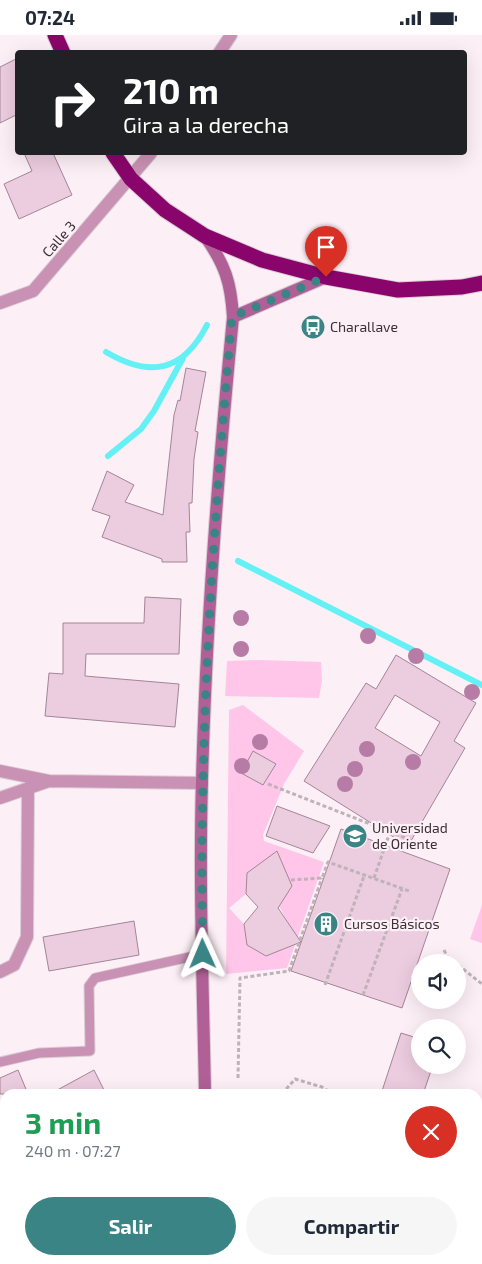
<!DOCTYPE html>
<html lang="es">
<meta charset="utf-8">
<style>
:root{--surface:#fff;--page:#f6f6f7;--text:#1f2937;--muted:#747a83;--accent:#3b8486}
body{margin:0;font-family:"Exo 2",sans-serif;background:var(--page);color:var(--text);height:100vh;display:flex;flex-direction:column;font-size:19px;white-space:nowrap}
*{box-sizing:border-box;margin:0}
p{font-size:16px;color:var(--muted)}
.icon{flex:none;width:28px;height:28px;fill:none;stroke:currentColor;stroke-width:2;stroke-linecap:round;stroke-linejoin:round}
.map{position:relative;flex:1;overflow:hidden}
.details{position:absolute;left:0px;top:1054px;width:482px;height:176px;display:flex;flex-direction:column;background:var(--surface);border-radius:15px 15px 0 0;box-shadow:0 5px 20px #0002}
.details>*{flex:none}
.top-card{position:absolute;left:15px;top:15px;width:452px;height:105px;border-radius:5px;box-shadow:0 5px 20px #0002;background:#202124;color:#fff;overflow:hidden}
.controls{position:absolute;left:411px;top:919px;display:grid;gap:10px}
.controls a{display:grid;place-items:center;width:55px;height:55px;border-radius:50%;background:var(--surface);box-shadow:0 5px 20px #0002;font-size:25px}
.pin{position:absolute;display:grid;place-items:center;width:42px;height:42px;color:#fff;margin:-51px -21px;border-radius:50% 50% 50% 0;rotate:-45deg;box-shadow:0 0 5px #0007}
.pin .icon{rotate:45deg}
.me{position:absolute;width:55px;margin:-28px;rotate:359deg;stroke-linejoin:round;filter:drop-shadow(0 0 4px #0008)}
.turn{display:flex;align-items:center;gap:18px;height:105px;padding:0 25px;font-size:22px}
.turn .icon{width:65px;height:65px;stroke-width:2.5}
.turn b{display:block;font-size:35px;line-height:42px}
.round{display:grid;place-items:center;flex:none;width:52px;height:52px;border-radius:26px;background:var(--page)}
.overview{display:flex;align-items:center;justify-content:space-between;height:85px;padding:0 25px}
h1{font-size:30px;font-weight:700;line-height:38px;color:#1e9e55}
.cta{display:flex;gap:10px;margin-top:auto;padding:10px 25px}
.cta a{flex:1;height:58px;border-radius:30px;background:var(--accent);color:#fff;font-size:20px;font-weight:700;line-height:58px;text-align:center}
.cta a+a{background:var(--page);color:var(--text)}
.status{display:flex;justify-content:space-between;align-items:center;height:35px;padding:0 25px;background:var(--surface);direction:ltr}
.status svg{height:14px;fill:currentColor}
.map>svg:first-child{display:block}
.green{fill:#ffc6e9;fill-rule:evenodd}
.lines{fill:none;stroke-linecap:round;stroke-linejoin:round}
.stream{stroke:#63f1f5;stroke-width:6}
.building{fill:#ecccdf;stroke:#a38597;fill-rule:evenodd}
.lane-casing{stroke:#d9cdd4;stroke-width:11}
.street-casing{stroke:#d9cdd4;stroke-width:14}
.secondary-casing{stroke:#d9cdd4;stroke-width:14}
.highway-casing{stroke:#d9cdd4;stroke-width:17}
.path{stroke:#bfb2b9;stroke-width:3;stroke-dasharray:4 2.5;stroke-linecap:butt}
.lane{stroke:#c991b4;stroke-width:9}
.street{stroke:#c991b4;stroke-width:12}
.secondary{stroke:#b06096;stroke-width:12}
.highway{stroke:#8a056b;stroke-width:15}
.tree{fill:#b77ca5}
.route{stroke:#3b8486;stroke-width:9;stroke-dasharray:0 16.2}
.labels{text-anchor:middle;stroke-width:4.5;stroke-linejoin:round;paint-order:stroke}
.street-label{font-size:14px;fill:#3c3037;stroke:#fceff6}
.poi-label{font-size:14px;fill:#3c3037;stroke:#fceff6;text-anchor:start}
</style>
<div class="status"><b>07:24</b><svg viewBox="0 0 49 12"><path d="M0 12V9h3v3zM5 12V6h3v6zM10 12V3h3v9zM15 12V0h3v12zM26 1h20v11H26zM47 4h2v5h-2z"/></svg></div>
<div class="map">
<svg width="482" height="1229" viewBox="0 0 482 1229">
<rect width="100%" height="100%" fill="#fceff6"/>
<path class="green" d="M260,625L321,627L322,645L319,663L225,661L227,626Z
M243,670L304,716L284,749L263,800L264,806L324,827L287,933L226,939L229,675ZM264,826L284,832L292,851L279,871L291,893L266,921L247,910L244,889L229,873L246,859L247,838Z
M482,870V908L470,904Z"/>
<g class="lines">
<path class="stream" d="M106,317C150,343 183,337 207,290
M108,421L141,394L154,376L183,323
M238,526L482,650"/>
</g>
<path class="building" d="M18,23V79L0,88V32Z
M24,118H53L72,160L19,184L4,149L32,136Z
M186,333L206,337L195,396L198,397L194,424L192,468H189L190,497H186L187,527H162V524L102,502L110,481L92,475L107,436L134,450L125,467L163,480L174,380L178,365L180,366Z
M145,562L181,564L179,619H86L85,641L179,649L175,692L45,681L49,638L63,639V588H144Z
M396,620L476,668L454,706L465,713L408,811L304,746L366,648L376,654ZM395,660L440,687L421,721L375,693Z
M253,716L276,729L263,750L241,738Z
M277,771L330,791L313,818L266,801Z
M341,794L450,834L402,973L291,936Z
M277,816L292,851L278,873L301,907L266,921L247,910L244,889L258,872L246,859L247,838Z
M134,886L139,920L49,936L43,902Z
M401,998L420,1004V1030H433L423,1059H381Z
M18,1035L28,1059H0V1043Z
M94,1035L106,1059H50Z"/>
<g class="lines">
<defs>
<path id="lane" d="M0,1027L39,1018L90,1016L89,951L95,943L203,919
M0,1170L5,1180"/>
<path id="street" d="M219,18L231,0
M0,268L33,256L151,118
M0,736L49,746
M0,763L49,746L202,748
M0,937L14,930L27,902L28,753
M478,1176L482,1178
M0,1222L5,1219"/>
<path id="secondary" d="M205,201C225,230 231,247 233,282C218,436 206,591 202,746C199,850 203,955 205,1059
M233,282L326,242
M224,1225L225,1229"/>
<path id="highway" d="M55,0L63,18
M113,118L131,144L165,175L205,201L262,225L326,242L398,255L462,252L482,248"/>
</defs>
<use href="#lane" class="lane-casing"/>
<use href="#street" class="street-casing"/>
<use href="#secondary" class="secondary-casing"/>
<use href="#highway" class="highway-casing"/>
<path class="path" d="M268,749L416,807
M374,843L390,797
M291,845L322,843L328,827L409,856
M444,915L448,923L454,928
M458,930L482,949
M325,950L364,841
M363,960L402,854
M238,1043L240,943L289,936L322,843
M282,1059L295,1044L322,1052L333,1059
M478,1111L482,1109"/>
<use href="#lane" class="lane"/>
<use href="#street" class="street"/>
<use href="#secondary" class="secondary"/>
<use href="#highway" class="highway"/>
</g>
<g class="tree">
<circle cx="241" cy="583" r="8"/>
<circle cx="368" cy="601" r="8"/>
<circle cx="241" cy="614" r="8"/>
<circle cx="416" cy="621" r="8"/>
<circle cx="472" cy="657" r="8"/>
<circle cx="260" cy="707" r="8"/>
<circle cx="367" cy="714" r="8"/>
<circle cx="413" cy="727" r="8"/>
<circle cx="242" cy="731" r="8"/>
<circle cx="355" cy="734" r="8"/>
<circle cx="345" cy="749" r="8"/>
</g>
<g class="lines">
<path class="route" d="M203,919C198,706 213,494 232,282L326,242"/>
</g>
<defs>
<symbol id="bus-disc" viewBox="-11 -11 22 22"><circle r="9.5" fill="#3b8486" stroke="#fceff6"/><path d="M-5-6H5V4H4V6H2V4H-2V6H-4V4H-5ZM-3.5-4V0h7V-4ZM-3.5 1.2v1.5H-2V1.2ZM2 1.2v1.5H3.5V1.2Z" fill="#fff"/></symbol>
<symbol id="university-disc" viewBox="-11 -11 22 22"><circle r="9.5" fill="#3b8486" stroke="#fceff6"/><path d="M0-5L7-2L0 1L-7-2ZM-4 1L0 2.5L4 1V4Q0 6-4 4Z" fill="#fff"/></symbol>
<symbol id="building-disc" viewBox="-11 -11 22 22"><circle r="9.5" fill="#3b8486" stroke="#fceff6"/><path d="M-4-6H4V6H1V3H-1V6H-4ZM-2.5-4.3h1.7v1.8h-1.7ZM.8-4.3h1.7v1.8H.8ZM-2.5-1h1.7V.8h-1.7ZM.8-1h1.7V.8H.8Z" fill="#fff"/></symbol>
</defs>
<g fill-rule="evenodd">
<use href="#bus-disc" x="299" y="278" width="28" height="28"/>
<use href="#university-disc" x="341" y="787" width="28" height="28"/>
<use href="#building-disc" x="312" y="875" width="28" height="28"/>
</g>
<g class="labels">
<g class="street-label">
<text transform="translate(59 204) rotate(-49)" y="5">Calle 3</text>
</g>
<g class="poi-label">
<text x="330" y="297">Charallave</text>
<text x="372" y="798">Universidad<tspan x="372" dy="16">de Oriente</tspan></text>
<text x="344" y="894">Cursos Básicos</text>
</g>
</g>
</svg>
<div class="controls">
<a><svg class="icon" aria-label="sound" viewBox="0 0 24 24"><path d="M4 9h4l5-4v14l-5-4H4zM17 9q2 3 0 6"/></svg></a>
<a><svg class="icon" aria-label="search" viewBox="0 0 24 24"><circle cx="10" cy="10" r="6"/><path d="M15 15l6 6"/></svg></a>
</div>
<div class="pin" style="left:326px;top:242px;background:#d93025"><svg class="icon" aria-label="arrive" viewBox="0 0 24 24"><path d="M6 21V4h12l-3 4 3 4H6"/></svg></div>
<svg class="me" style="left:203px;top:919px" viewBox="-20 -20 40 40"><path d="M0-17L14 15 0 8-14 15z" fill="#3b8486" stroke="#fff" stroke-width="4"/></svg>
<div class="top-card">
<div class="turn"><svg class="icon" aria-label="right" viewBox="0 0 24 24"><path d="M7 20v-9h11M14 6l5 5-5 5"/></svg><div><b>210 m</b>Gira a la derecha</div></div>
</div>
<section class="details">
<div class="overview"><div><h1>3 min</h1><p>240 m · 07:27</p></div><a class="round" style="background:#d93025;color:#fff"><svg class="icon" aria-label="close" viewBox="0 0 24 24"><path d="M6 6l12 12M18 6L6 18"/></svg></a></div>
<div class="cta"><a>Salir</a><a>Compartir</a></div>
</section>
</div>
